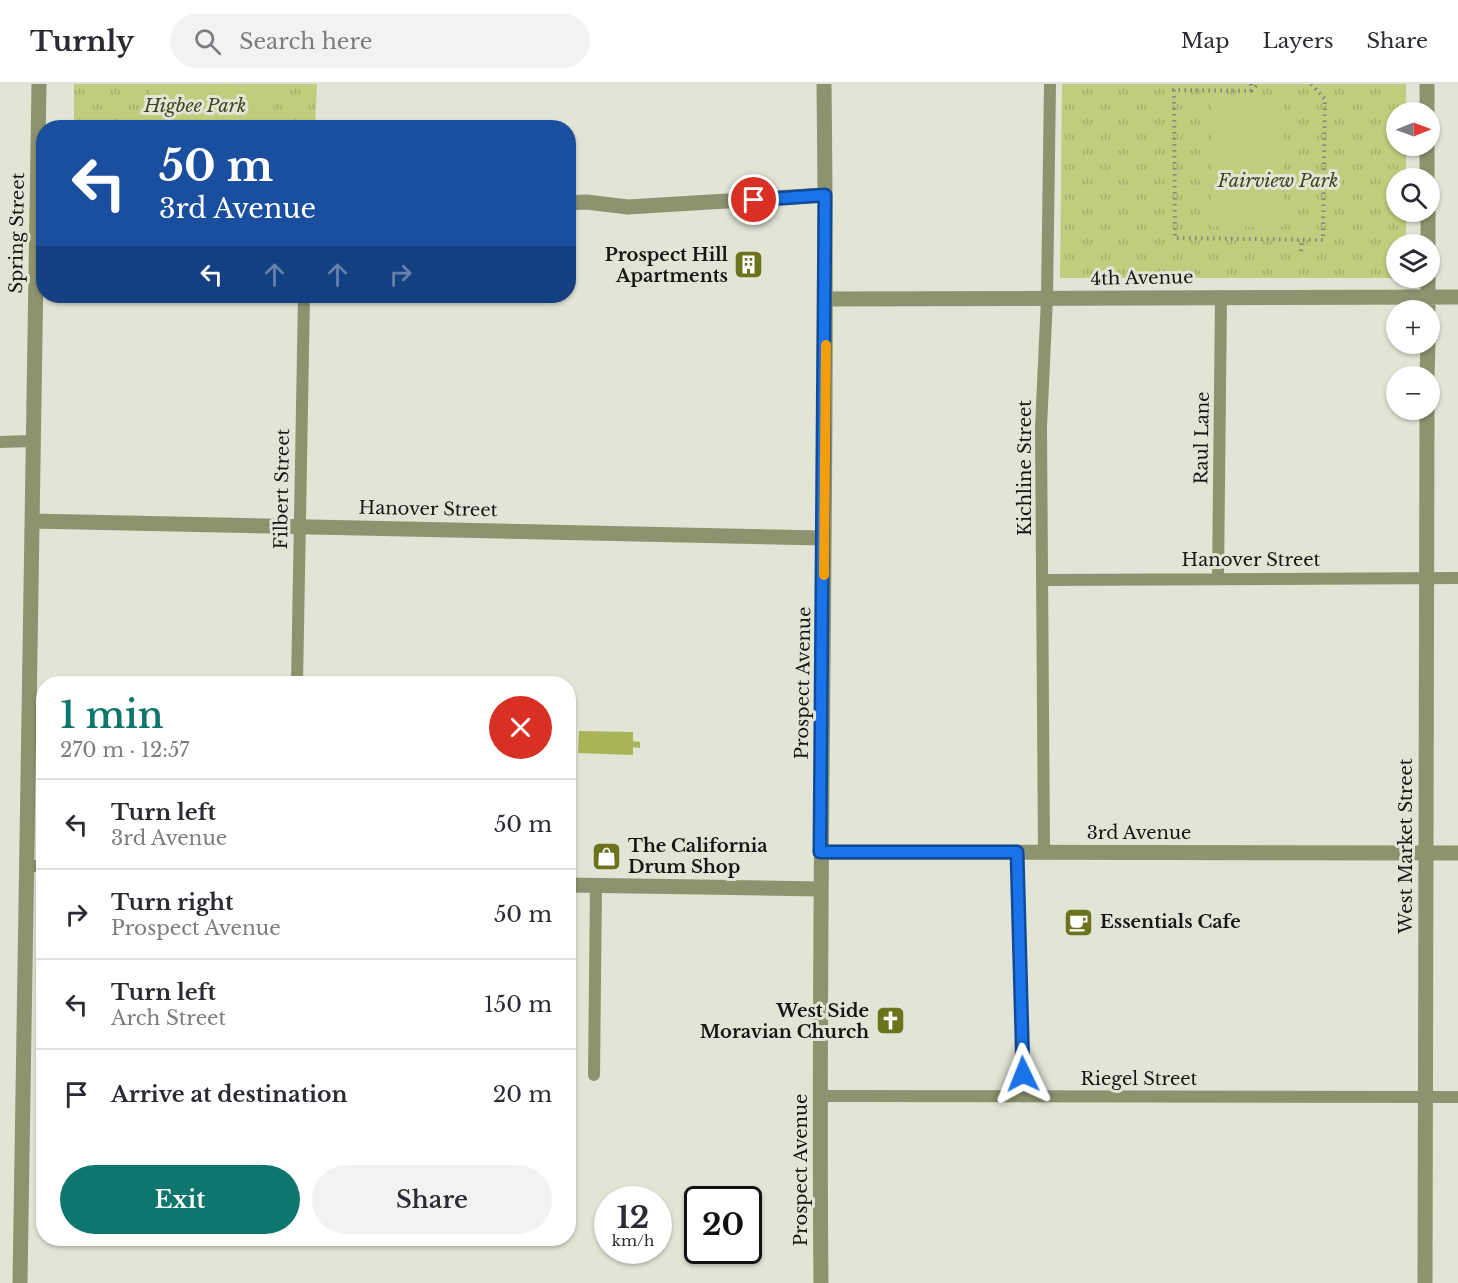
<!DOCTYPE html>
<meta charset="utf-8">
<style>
:root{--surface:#fff;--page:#f2f2f3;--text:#2b2b33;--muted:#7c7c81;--line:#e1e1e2;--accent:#0f766e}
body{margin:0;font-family:"Libre Baskerville",serif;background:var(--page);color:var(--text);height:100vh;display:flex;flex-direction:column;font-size:22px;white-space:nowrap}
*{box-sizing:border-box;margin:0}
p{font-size:20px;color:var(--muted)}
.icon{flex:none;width:33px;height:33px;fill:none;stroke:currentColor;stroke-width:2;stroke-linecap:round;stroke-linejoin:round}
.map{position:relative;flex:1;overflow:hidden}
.details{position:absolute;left:36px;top:592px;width:540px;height:570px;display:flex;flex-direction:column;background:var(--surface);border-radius:24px;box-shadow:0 2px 4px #0004}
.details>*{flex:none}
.hud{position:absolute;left:36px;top:36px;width:540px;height:183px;border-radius:24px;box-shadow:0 2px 4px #0004;background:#1a4fa0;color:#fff;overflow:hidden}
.needle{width:39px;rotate:89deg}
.fabs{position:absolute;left:1386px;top:18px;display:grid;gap:12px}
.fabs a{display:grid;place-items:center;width:54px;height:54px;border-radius:50%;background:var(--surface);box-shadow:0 2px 4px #0004;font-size:30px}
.speed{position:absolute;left:594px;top:1102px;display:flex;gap:12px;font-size:30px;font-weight:700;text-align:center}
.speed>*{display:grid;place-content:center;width:78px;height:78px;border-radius:50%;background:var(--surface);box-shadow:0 2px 4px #0004;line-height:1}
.speed small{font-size:15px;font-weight:400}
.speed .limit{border:3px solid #111;border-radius:9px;background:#fff;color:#111}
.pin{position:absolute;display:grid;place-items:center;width:51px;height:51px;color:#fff;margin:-26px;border:3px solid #fff;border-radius:50%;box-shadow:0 2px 6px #0007}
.me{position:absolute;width:66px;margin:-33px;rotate:358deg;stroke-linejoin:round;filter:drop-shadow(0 0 4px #0008)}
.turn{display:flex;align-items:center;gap:21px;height:126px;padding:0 24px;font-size:27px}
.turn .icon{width:78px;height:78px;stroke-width:2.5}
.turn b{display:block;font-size:42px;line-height:51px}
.lanes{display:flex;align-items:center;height:57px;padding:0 24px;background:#0003;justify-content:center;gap:30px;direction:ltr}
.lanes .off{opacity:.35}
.round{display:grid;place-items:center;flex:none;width:63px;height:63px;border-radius:32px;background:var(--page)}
.head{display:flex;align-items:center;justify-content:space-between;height:102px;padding:0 24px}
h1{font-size:36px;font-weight:600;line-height:45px;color:var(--accent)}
.cta{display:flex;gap:12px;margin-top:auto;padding:12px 24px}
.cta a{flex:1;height:69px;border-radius:36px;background:var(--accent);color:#fff;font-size:24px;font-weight:600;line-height:69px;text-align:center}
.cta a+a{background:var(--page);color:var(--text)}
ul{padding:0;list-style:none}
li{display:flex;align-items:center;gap:18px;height:90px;padding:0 24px;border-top:2px solid var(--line)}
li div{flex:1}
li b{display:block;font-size:22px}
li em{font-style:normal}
header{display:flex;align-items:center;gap:36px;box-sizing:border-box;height:84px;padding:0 30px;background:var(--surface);border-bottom:2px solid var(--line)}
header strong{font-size:28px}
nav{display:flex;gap:33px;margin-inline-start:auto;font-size:21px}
.search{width:420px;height:54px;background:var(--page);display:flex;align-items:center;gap:15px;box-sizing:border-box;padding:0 21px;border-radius:33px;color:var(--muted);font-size:22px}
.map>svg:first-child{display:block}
.grass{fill:url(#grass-tufts)}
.pitch{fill:#c1cc7c}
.water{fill:#a8b457}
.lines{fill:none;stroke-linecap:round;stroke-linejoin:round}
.path{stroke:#85877d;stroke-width:4;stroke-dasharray:1.5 4.5;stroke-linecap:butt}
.service{stroke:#8d936e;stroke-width:12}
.minor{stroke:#8d936e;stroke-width:15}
.route-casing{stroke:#114b97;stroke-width:15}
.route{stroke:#1a73e8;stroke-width:10}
.slow{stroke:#f59e0b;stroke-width:10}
.labels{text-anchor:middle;stroke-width:6;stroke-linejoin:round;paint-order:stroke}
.park-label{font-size:18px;font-style:italic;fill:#40451e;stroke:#e2e5d6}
.street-label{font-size:18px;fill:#161712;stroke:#e2e5d6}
.poi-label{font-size:18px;font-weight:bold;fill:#161712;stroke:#e2e5d6;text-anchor:end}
</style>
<header>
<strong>Turnly</strong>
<div class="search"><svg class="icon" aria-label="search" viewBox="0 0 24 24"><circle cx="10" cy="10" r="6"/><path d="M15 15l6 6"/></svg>Search here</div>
<nav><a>Map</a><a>Layers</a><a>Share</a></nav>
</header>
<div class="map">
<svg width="1458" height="1199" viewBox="0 0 1458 1199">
<defs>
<pattern id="grass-tufts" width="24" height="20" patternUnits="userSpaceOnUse" patternTransform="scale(1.5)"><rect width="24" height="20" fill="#c1cc7c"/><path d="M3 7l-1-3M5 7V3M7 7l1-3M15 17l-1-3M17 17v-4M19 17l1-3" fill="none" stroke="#a5ae6a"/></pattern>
</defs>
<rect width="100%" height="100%" fill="#e2e5d6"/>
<path class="grass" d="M74,0H317L315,43L74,44Z
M1062,0H1406V28H1396V62H1406V94H1396V128H1406V160H1396V194H1406H1060Z"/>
<path class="pitch" d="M150,0L274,4L273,43H149Z
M1283,15V143H1212L1211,16Z"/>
<path class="water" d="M579,647L633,648V657L640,658V664L633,663V671L578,669Z"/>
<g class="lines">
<path class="path" d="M1251,0V7L1174,6L1175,154L1323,156L1325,15L1311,0
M1251,7L1258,0
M1301,167L1302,156"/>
<path class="service" d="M0,358L33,357
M1218,495L1221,212
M1044,496L1458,494
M297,600L304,212
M1017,768L1024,1013
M1044,768L1041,343L1047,214L1050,0
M27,782H44
M594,991L596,801
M821,1012L1458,1013"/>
<path class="minor" d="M1427,0V28
M1427,62V94
M568,119L586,118L628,123L825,111
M1428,128V160
M1428,194V226
M826,215L1458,213
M1427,292L1428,260
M32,437L824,454
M820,768L1458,769
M568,801L820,805
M20,1199L39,0
M821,1199C817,799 829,400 824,0
M1425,1199L1427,326"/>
</g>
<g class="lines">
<defs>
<path id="route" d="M754,116L825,111L820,768H1017L1023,990"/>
</defs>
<use href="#route" class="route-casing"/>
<use href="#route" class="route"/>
<path class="slow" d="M824,491L826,261"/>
</g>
<defs>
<symbol id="building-square" viewBox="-11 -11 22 22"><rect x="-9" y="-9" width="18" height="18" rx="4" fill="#6b741d" stroke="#e2e5d6"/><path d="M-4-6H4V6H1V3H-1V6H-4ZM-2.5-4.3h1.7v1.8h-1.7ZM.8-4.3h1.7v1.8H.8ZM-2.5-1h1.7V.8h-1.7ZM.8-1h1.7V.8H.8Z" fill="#fff"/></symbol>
<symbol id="shop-square" viewBox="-11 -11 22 22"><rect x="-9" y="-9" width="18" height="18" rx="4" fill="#6b741d" stroke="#e2e5d6"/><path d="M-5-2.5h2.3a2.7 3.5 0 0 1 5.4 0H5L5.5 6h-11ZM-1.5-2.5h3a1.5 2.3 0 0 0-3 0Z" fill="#fff"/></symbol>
<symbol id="cafe-square" viewBox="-11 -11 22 22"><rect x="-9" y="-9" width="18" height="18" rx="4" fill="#6b741d" stroke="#e2e5d6"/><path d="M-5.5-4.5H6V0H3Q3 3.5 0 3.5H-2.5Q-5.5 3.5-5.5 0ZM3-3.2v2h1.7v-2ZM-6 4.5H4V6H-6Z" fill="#fff"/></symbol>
<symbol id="church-square" viewBox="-11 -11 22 22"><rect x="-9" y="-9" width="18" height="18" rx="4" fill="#6b741d" stroke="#e2e5d6"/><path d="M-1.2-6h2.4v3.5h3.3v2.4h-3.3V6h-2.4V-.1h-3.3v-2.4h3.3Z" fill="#fff"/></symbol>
</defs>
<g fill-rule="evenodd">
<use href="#building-square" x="732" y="164" width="33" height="33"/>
<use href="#shop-square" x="590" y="756" width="33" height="33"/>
<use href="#cafe-square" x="1062" y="822" width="33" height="33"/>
<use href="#church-square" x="874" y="920" width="33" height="33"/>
</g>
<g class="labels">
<g class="park-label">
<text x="195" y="28">Higbee Park</text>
<text x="1278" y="103">Fairview Park</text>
</g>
<g class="street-label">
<text transform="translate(17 149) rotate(-89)" y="6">Spring Street</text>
<text transform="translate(1142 194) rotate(-1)" y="6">4th Avenue</text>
<text transform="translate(1202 354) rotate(-89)" y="6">Raul Lane</text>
<text transform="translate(1025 384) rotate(-90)" y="6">Kichline Street</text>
<text transform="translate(282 405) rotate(-89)" y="6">Filbert Street</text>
<text transform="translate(428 425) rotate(1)" y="6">Hanover Street</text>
<text x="1251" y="482">Hanover Street</text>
<text transform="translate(803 599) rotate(-89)" y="6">Prospect Avenue</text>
<text x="1139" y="755">3rd Avenue</text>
<text transform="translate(1406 762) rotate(-90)" y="6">West Market Street</text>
<text x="1139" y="1001">Riegel Street</text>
<text transform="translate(801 1086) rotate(-90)" y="6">Prospect Avenue</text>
</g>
<g class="poi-label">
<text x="728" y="177">Prospect Hill<tspan x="728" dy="21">Apartments</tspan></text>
<text x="628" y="768" text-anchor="start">The California<tspan x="628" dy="21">Drum Shop</tspan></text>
<text x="1100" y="844" text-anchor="start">Essentials Cafe</text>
<text x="869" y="933">West Side<tspan x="869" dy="21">Moravian Church</tspan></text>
</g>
</g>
</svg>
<div class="fabs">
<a><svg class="needle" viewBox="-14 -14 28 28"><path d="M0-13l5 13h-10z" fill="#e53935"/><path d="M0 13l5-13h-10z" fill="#7c7c81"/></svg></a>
<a><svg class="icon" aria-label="search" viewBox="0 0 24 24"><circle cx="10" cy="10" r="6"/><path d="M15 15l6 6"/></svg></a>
<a><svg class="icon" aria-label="layers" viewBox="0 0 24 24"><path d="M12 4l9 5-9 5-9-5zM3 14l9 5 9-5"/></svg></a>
<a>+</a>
<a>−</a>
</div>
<div class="speed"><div>12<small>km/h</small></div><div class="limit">20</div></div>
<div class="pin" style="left:754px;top:116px;background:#d93025"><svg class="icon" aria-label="arrive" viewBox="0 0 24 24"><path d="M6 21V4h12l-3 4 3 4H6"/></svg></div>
<svg class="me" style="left:1023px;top:990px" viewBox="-20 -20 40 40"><path d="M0-17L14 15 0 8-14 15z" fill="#1a73e8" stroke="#fff" stroke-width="4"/></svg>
<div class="hud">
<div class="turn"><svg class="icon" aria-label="left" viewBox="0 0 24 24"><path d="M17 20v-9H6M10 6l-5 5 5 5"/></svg><div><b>50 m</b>3rd Avenue</div></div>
<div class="lanes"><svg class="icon" aria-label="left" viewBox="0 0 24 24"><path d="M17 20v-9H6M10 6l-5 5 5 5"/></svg><svg class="icon off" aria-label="ahead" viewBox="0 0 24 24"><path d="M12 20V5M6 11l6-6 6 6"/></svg><svg class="icon off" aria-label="ahead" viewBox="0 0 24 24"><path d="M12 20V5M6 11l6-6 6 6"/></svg><svg class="icon off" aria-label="right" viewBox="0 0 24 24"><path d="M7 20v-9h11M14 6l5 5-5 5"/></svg></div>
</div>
<section class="details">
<div class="head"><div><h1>1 min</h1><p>270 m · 12:57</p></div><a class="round" style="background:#d93025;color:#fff"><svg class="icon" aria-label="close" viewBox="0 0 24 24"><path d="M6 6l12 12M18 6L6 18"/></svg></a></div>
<ul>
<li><svg class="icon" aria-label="left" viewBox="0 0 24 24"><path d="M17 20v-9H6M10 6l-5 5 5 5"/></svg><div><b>Turn left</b><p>3rd Avenue</p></div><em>50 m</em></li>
<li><svg class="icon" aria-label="right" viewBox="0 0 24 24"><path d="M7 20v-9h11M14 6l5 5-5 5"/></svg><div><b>Turn right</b><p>Prospect Avenue</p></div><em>50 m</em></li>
<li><svg class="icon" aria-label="left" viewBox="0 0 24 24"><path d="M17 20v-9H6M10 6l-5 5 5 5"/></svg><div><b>Turn left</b><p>Arch Street</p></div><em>150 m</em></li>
<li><svg class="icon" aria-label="arrive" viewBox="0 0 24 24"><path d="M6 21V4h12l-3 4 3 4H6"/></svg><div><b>Arrive at destination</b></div><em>20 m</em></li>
</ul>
<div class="cta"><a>Exit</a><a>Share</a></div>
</section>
</div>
